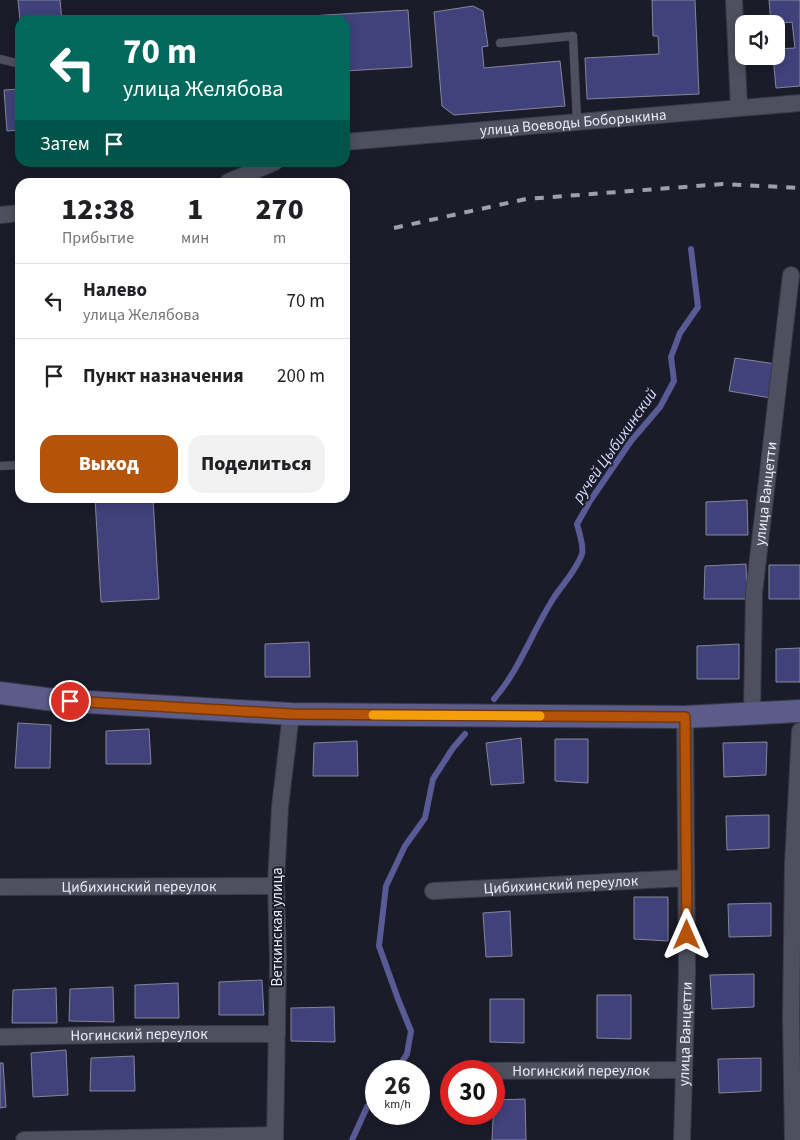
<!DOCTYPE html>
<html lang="ru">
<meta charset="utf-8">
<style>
:root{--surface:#fff;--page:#f2f2f2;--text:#202124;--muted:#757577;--line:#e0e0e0;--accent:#b45309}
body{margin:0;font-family:"Source Sans 3",sans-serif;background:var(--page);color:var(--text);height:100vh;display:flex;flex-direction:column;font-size:19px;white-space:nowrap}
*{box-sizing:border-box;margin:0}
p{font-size:16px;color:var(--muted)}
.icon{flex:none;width:28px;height:28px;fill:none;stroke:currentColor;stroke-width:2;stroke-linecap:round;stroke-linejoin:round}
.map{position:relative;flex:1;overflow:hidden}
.details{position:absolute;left:15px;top:178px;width:335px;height:325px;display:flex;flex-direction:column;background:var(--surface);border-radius:15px;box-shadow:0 2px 12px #0003}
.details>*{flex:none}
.top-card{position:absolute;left:15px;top:15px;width:335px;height:152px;border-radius:15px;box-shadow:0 2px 12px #0003;background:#00695c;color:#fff;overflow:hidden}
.buttons{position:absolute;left:735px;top:15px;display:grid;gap:10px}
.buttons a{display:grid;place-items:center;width:50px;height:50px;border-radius:10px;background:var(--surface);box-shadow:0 2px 12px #0003;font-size:25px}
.speed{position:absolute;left:365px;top:1060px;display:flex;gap:10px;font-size:25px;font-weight:700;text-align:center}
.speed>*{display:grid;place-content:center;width:65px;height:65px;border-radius:50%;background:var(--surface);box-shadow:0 2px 12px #0003;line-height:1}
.speed small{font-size:12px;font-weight:400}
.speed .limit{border:8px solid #d22;background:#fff;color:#111}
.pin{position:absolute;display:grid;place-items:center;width:42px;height:42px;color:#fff;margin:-21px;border:2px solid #fff;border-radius:50%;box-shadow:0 1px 5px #0007}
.me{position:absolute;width:55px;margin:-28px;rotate:0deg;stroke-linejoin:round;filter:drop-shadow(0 0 4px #0008)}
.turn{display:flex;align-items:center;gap:18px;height:105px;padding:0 25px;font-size:22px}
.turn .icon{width:65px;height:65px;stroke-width:2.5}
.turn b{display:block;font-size:35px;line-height:42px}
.then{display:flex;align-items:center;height:48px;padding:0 25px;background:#0003;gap:10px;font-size:19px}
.eta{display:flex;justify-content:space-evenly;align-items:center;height:85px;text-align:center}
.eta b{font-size:30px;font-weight:800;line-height:35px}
.button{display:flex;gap:10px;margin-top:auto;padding:10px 25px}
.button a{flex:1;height:58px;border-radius:15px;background:var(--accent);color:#fff;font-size:20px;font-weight:800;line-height:58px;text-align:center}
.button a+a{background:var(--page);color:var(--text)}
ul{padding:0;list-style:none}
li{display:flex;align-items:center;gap:15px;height:75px;padding:0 25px;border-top:1px solid var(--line)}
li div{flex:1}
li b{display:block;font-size:19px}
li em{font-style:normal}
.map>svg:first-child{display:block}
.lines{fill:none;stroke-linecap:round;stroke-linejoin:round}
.stream{stroke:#595b96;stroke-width:6}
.building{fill:#41427b;stroke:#848698}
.service-casing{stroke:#383944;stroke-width:9}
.minor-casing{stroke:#383944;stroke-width:18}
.secondary-casing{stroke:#383944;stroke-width:24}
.service{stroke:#4e5060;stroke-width:8}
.minor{stroke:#4e5060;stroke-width:16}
.secondary{stroke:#5b5c8a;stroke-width:22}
.rail{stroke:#9e9faa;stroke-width:4;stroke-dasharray:9 9;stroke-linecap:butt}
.route-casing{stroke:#753606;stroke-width:12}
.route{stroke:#b45309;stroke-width:9}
.slow{stroke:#f59e0b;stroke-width:9}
.labels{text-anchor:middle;stroke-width:4;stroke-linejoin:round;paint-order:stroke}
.street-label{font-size:15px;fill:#ebecf6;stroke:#1b1c2a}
.water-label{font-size:16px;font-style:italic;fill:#d7dafe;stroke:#1b1c2a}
</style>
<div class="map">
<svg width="800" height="1140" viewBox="0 0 800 1140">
<rect width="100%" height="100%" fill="#1b1c2a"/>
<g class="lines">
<path class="stream" d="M494,699C520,669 532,632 553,599C562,585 576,571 582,554C584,546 579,532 577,524L590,501L631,441L660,407L674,381L671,357L680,333L698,307L691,249
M396,1071L407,1054L411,1031L398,999L379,946L386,886L405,846L425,818L433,779L453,748L465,734
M352,1140L367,1107L376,1096"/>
</g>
<path class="building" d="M18,0H60L62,20H20Z
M652,0H695L699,94L587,99L585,58L659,54L658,36H653Z
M769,0H800V86L776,88L773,56H776V49L795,48L792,22L771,24Z
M473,6L483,11L488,46L482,47L484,68L560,61L565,106L454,115L442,106L434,12Z
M408,10L412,67L345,71V20H276V18Z
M20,89V130L7,131L4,90Z
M735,358L776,364L771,398L729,391Z
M95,498H153L159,599L101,602Z
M747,500L748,535H706V502Z
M746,564L747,599H704L705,566Z
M769,565H800V599H769Z
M309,642L310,677H265V644Z
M739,644V679H697V646Z
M800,648V682H776V649Z
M18,723L51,725L50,768H15Z
M149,729L151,764H106V731Z
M521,738L524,783L491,785L486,743Z
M555,739H588V783L555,781Z
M357,741L358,776H313L314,743Z
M767,742L766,775L724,777L723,743Z
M769,815V848L727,850L726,816Z
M634,897H668V941L634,939Z
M771,903V936L729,937L728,904Z
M510,911L512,956L486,957L483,913Z
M754,974V1007L712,1009L710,975Z
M262,980L264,1015H219V982Z
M178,983L179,1018H135V985Z
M113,987L114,1022L69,1021L70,989Z
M56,988L57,1023H12L13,990Z
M597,995H631V1039L597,1038Z
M490,999H524V1043L490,1042Z
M334,1007L335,1042L291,1041V1008Z
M66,1050L68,1095L33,1097L31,1053Z
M134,1056L135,1091H90L91,1058Z
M761,1058V1091L719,1093L718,1059Z
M0,1063H3L6,1107L0,1108Z
M525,1099L526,1140H492L494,1100Z"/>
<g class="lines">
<defs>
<path id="service" d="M500,43L573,36L577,121
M0,59L20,64
M0,466L20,465"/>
<g id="minor">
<path d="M734,0L739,107"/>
<path id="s1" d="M345,142L800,103"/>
<path d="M228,182L275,162"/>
<path d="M0,215L20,213"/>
<path id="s2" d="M752,712L754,593L791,275"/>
<path id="s3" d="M0,887L276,886"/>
<path id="s4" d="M433,891L686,878"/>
<path id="s5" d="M0,1037L153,1034H277"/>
<path id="s6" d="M479,1071L684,1070"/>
<path d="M24,1140L275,1135"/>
<path d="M275,1140L278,959L276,882L280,807L291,714"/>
<path id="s7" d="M682,1140L687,973L685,717"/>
<path d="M793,1140L791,1017L793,864L800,731"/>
</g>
<path id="secondary" d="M0,693L54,700L291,714L685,717L800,711"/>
</defs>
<use href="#service" class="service-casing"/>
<use href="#minor" class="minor-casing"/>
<use href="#secondary" class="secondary-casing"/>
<use href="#service" class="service"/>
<use href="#minor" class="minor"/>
<use href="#secondary" class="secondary"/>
<path class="rail" d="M394,228L526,199L723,184L800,188"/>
</g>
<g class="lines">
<defs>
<path id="route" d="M70,701L291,714L685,717L687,935"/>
</defs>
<use href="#route" class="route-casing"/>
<use href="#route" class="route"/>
<path class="slow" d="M373,715L540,716"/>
</g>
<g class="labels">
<g class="street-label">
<text dy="5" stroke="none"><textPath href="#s1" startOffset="229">улица Воеводы Боборыкина</textPath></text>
<text dy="5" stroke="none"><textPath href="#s2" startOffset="219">улица Ванцетти</textPath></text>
<text dy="5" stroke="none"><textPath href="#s4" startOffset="128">Цибихинский переулок</textPath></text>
<text dy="5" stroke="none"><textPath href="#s3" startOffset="139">Цибихинский переулок</textPath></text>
<text transform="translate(277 927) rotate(-90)" y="5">Веткинская улица</text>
<text dy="5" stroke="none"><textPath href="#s7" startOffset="106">улица Ванцетти</textPath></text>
<text dy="5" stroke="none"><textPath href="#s5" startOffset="139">Ногинский переулок</textPath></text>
<text dy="5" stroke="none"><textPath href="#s6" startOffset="102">Ногинский переулок</textPath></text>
</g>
<g class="water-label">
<text transform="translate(614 445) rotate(-55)" y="6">ручей Цыбихинский</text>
</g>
</g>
</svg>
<div class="buttons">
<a><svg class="icon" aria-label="sound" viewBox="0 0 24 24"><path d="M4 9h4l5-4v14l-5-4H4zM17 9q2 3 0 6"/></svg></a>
</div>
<div class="speed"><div>26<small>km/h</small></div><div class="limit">30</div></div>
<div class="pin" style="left:70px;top:701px;background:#d93025"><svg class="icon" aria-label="arrive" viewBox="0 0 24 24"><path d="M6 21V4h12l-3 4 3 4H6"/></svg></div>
<svg class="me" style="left:687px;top:935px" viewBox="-20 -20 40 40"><path d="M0-17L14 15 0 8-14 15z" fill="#b45309" stroke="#fff" stroke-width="4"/></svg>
<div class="top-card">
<div class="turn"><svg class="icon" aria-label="left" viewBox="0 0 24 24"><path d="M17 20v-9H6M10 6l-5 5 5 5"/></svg><div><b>70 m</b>улица Желябова</div></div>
<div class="then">Затем<svg class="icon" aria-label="arrive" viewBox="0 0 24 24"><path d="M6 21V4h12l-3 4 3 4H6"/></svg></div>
</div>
<section class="details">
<div class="eta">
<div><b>12:38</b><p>Прибытие</p></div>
<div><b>1</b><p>мин</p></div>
<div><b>270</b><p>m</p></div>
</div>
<ul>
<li><svg class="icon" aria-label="left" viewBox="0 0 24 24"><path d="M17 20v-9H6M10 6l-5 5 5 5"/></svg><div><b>Налево</b><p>улица Желябова</p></div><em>70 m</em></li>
<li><svg class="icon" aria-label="arrive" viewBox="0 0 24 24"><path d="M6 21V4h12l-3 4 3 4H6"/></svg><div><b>Пункт назначения</b></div><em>200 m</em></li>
</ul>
<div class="button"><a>Выход</a><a>Поделиться</a></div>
</section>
</div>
